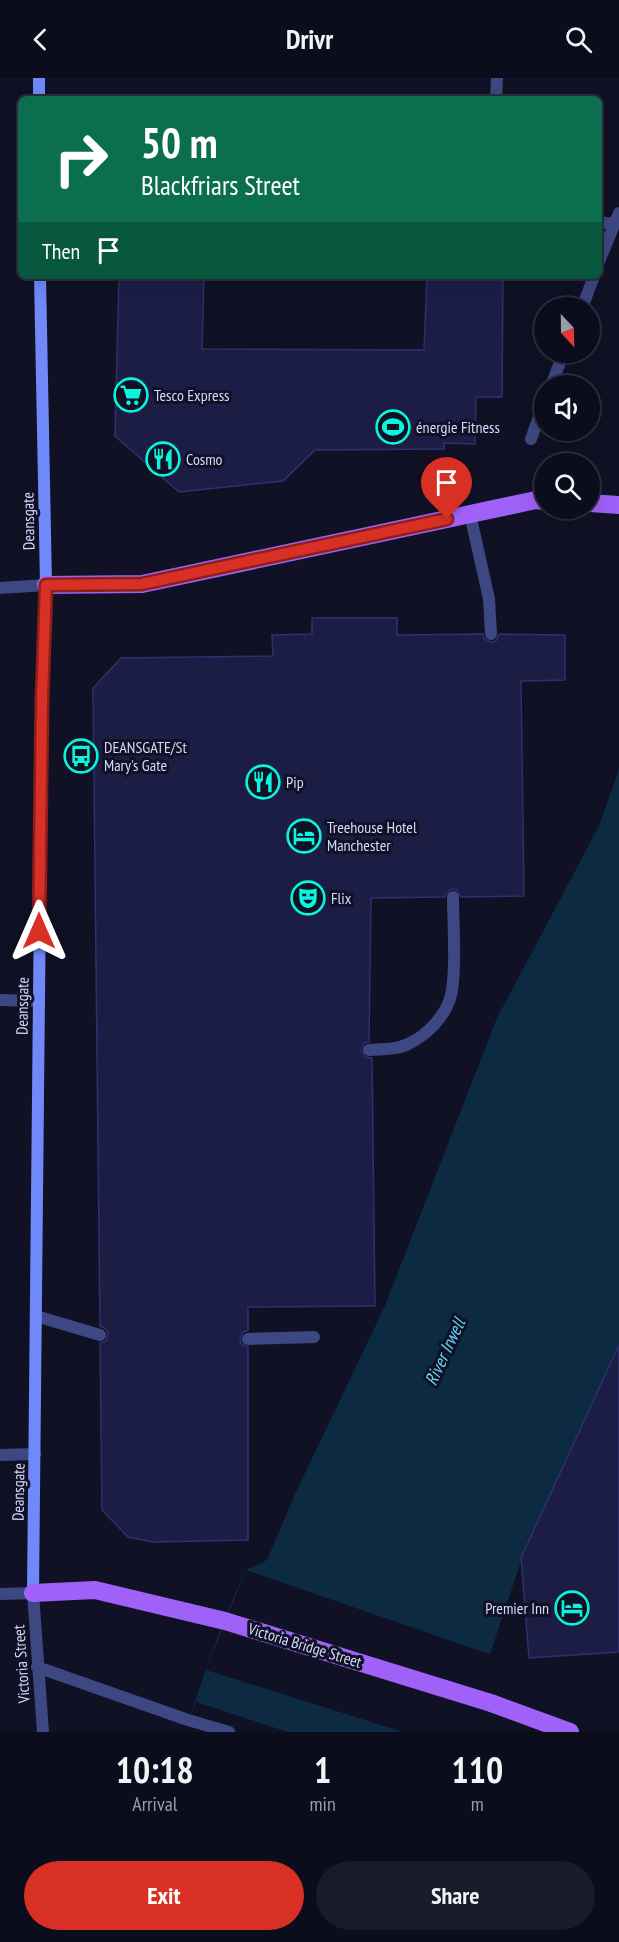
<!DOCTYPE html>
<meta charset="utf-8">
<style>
:root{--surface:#0c0d1c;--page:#1a1b29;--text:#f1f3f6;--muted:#9a9ca3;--line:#2c2d3b;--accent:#d93025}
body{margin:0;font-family:"PT Sans Narrow",sans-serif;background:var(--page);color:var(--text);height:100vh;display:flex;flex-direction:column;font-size:22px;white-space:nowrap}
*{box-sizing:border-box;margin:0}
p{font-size:20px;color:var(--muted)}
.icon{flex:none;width:33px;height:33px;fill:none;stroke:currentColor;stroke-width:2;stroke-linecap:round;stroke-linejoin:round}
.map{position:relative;height:1654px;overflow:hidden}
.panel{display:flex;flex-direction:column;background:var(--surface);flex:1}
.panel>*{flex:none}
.guide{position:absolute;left:18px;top:18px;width:584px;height:183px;border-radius:9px;box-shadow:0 6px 24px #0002,0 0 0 2px var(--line);background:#0b6e4f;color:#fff;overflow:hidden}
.needle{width:39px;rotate:158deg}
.controls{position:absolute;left:534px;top:219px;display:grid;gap:12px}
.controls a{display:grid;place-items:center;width:66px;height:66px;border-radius:50%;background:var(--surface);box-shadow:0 6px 24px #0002,0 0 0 2px var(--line);font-size:30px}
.pin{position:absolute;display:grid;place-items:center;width:51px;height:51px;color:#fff;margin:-62px -26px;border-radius:50% 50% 50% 0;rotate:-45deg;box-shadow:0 0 6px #0007}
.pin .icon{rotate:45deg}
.me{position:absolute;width:66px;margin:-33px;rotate:0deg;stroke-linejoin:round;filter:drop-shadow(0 0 4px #0008)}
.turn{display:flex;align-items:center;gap:21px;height:126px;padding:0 24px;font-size:27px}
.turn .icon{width:78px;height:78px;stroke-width:2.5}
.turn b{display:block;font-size:42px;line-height:51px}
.then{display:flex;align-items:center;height:57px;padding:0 24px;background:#0003;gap:12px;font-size:22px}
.eta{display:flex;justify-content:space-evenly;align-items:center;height:102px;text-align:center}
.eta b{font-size:36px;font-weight:800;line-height:42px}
.primary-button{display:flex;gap:12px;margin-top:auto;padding:12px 24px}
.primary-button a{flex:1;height:69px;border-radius:36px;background:var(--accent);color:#fff;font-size:24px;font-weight:800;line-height:69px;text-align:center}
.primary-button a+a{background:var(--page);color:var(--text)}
header{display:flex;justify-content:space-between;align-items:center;height:78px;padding:0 24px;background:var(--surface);font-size:27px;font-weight:800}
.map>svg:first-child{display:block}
.water{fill:#0c2b42}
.pier{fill:#101125}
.building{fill:#1c1d45;stroke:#2f3070;stroke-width:1.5}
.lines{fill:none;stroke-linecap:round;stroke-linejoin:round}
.lane{stroke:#3d4882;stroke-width:12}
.street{stroke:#3d4882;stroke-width:12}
.secondary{stroke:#7089fa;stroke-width:12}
.primary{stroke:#a061f9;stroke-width:18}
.route-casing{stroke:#8d1f18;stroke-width:15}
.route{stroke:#d93025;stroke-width:10}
.labels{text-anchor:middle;stroke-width:6;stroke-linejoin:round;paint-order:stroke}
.poi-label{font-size:16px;fill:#d5d9fd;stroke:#101125;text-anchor:start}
.street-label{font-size:16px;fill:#d5d9fd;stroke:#101125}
.water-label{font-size:18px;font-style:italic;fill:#67d4f9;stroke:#101125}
</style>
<header><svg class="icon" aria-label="back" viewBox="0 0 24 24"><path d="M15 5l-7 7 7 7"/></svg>Drivr<svg class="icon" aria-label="search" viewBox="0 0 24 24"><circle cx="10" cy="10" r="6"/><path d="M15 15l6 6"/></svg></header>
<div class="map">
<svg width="619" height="1654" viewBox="0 0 619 1654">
<rect width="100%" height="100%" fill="#101125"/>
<path class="water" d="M619,691V1267L523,1477L464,1654H185C203,1599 221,1544 246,1492L267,1482L296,1414L384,1230L497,940L599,748Z"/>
<path class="pier" d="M246,1492L492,1577L467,1654H403L206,1592Z
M196,1624L288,1654H185Z"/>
<path class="building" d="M119,198H204L202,271L424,272L427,198H503L502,319H476L475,366L444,365V371L315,372L283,403L179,414L115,358Z
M312,540H397V557L483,556L484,561L491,564L496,563L499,556L565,557V602L521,603L524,818L461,819L457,812L452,811L446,815L445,819L371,820L369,964L364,965L361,972L365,979L372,980L375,1228L248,1229V1253L243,1254L240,1261L241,1266L248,1269V1462L153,1464L128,1459L102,1432L100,1265L106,1263L108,1256L106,1251L100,1248L93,610L121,580L273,578L272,557L312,556Z
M619,1267V1574L529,1580L521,1480Z"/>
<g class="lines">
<path class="lane" d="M470,436L489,521L491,556
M0,922L39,923
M369,972C383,971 398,972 410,965C427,957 444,939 450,921C457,898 453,845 453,819
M36,1238L100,1257
M248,1261L314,1259
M0,1377L35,1376"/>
<path class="street" d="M496,21L497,0
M598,144L614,146
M598,186L619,135
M582,230L594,198
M551,308L564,274
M531,361L544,325
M0,510L46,507
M0,1516L33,1515L43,1654
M37,1589L188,1642L229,1654"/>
<path class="secondary" d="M39,0V21
M33,1515L42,621L46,507L40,198"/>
<path class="primary" d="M590,425L619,427
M46,507L142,506L536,422L544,423
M33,1515L95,1512L225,1543L491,1625L570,1654"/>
</g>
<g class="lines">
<defs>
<path id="route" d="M39,853L42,621L46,507L142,506L447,441"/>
</defs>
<use href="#route" class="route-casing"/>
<use href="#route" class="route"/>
</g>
<defs>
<symbol id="supermarket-ring" viewBox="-11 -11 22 22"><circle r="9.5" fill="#101125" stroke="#09f5dc" stroke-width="1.5"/><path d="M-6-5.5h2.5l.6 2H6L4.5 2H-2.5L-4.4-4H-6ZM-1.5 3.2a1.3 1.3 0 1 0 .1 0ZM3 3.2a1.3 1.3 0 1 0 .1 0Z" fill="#09f5dc"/></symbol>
<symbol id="stadium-ring" viewBox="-11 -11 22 22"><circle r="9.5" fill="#101125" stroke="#09f5dc" stroke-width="1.5"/><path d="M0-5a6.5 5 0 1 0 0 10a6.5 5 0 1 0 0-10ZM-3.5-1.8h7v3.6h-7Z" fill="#09f5dc"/></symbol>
<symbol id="restaurant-ring" viewBox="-11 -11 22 22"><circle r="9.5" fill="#101125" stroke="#09f5dc" stroke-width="1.5"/><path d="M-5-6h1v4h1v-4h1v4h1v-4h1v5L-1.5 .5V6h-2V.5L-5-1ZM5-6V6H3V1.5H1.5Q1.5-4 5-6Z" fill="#09f5dc"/></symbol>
<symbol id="bus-ring" viewBox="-11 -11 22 22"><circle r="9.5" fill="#101125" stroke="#09f5dc" stroke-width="1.5"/><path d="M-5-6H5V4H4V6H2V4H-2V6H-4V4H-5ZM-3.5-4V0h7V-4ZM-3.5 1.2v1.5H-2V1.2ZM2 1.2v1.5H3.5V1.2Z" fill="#09f5dc"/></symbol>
<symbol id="hotel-ring" viewBox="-11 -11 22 22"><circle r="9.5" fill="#101125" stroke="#09f5dc" stroke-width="1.5"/><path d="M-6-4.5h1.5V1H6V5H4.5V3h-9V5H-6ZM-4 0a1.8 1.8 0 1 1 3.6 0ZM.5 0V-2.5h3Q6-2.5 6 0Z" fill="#09f5dc"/></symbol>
<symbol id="theatre-ring" viewBox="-11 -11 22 22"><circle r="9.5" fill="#101125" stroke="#09f5dc" stroke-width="1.5"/><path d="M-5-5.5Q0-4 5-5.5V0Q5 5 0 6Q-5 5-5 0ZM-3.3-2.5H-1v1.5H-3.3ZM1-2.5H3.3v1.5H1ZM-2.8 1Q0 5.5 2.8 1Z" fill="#09f5dc"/></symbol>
</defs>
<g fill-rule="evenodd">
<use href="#supermarket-ring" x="112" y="298" width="38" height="38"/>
<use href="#stadium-ring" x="374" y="330" width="38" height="38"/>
<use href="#restaurant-ring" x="144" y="362" width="38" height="38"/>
<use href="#bus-ring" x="62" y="659" width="38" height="38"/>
<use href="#restaurant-ring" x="244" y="685" width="38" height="38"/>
<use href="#hotel-ring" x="285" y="739" width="38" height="38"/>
<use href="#theatre-ring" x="289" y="801" width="38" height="38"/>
<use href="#hotel-ring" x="553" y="1511" width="38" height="38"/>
</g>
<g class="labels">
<g class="poi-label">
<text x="154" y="323">Tesco Express</text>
<text x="416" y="355">énergie Fitness</text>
<text x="186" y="387">Cosmo</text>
<text x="104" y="675">DEANSGATE/St<tspan x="104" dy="18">Mary's Gate</tspan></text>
<text x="286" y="710">Pip</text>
<text x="327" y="755">Treehouse Hotel<tspan x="327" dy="18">Manchester</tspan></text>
<text x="331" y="826">Flix</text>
<text x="549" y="1536" text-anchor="end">Premier Inn</text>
</g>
<g class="street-label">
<text transform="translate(28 443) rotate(-91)" y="6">Deansgate</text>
<text transform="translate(22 928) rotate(-89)" y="6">Deansgate</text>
<text transform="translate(18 1414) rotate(-89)" y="6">Deansgate</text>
<text transform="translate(305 1567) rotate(17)" y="6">Victoria Bridge Street</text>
<text transform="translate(21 1586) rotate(-94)" y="6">Victoria Street</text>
</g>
<g class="water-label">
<text transform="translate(445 1274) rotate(-65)" y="6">River Irwell</text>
</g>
</g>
</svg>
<div class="controls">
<a><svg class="needle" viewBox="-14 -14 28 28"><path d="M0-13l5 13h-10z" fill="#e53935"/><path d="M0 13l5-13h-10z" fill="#9a9ca3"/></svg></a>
<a><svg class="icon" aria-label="sound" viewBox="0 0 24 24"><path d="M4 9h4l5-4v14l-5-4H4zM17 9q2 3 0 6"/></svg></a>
<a><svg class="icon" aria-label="search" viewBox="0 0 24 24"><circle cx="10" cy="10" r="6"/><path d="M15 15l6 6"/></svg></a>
</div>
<div class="pin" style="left:447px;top:441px;background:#d93025"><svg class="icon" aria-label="arrive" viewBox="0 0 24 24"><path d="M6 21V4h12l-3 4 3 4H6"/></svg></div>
<svg class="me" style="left:39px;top:853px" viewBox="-20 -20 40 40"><path d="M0-17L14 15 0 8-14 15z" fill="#d93025" stroke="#fff" stroke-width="4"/></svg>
<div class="guide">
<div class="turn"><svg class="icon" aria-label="right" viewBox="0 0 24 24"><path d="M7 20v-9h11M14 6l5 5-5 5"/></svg><div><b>50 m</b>Blackfriars Street</div></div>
<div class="then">Then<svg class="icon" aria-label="arrive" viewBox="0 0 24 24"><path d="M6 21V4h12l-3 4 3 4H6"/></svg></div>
</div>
</div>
<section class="panel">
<div class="eta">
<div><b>10:18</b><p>Arrival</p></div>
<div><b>1</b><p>min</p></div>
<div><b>110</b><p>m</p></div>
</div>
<div class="primary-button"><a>Exit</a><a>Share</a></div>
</section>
